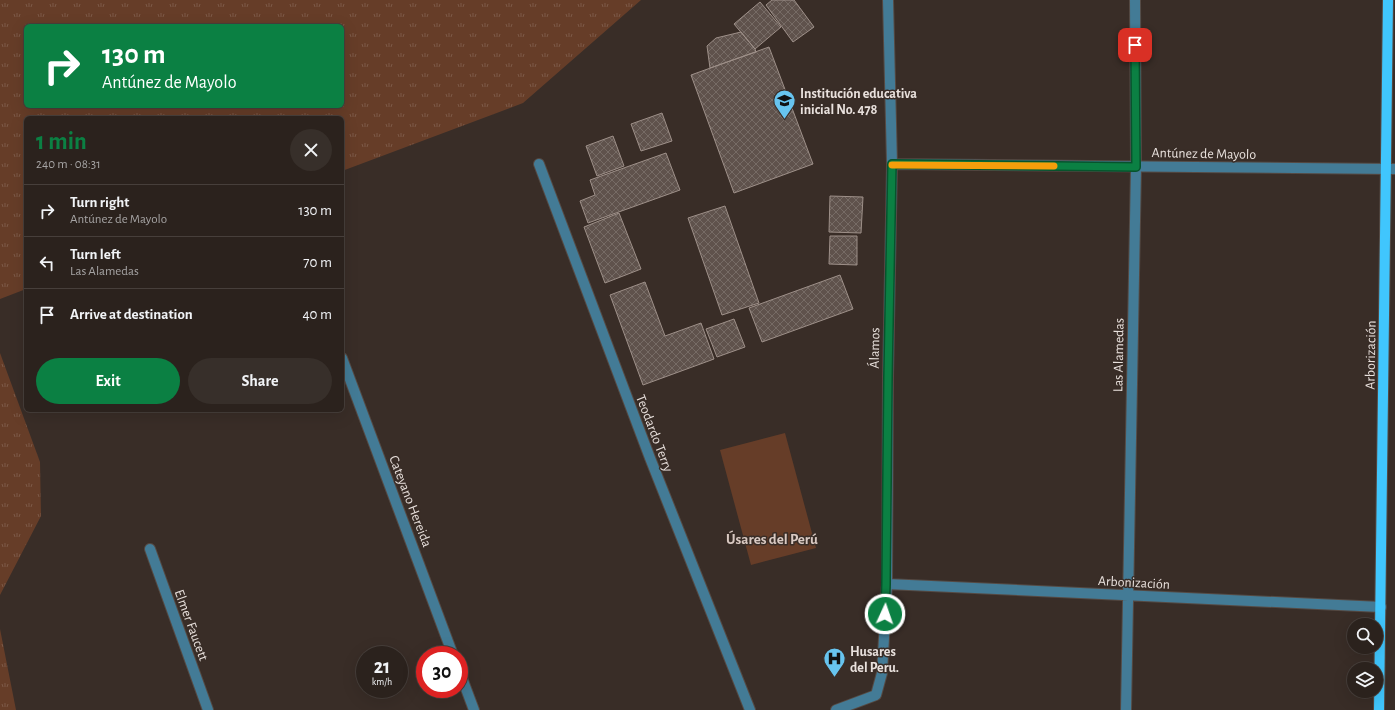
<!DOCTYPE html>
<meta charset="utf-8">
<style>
:root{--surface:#2b221d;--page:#372f2a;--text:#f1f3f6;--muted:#a6a4a4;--line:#473f3b;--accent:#0b8043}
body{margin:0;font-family:"Alegreya Sans",sans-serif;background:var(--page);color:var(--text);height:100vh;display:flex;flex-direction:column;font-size:15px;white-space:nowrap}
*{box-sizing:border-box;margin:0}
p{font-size:13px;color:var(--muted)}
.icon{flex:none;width:22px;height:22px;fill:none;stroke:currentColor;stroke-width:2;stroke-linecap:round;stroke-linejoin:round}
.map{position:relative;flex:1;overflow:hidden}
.panel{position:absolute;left:24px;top:116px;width:320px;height:296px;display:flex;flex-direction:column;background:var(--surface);border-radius:6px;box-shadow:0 4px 16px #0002,0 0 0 1px var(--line)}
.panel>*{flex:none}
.top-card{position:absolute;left:24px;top:24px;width:320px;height:84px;border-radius:6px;box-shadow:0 4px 16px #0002,0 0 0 1px var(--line);background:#0b8043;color:#fff;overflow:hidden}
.fabs{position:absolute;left:1347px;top:618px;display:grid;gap:8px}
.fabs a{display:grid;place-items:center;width:36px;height:36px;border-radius:50%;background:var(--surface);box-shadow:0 4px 16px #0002,0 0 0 1px var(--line);font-size:20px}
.speed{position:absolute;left:356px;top:646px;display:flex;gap:8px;font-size:20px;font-weight:700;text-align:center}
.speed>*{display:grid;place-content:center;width:52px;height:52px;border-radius:50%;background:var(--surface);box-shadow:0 4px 16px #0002,0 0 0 1px var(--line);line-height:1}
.speed small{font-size:10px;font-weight:400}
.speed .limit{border:6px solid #d22;background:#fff;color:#111}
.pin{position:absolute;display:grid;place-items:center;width:34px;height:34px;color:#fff;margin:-17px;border-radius:8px;box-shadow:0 2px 6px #0006}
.me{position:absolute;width:44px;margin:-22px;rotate:3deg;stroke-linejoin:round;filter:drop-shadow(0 0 3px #0008)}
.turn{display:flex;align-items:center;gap:14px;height:84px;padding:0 12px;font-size:18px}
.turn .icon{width:52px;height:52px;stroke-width:2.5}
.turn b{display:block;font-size:28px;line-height:34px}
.round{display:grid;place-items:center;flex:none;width:42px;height:42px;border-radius:21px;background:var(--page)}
.summary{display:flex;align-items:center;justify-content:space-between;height:68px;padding:0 12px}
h1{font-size:24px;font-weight:700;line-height:30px;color:var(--accent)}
.cta{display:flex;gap:8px;margin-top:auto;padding:8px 12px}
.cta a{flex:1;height:46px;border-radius:24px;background:var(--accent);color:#fff;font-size:16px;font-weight:700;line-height:46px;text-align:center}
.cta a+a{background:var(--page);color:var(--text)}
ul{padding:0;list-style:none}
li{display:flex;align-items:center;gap:12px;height:52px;padding:0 12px;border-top:1px solid var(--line)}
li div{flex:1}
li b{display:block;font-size:15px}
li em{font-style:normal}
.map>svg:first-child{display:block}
.grass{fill:url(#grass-tufts);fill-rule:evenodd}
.green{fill:#663d28}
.building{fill:url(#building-cross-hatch);stroke:#9e9089}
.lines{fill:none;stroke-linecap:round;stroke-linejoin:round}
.minor-casing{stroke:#554a44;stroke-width:12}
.major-casing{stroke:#554a44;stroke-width:12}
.minor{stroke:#437b96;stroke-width:10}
.major{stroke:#40c6fd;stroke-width:10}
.route-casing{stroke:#07532c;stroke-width:10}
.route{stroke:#0b8043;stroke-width:7}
.slow{stroke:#f59e0b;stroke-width:7}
.labels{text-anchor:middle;stroke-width:3;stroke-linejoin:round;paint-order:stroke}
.poi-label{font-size:14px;font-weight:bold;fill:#e9e1dd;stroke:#392d27;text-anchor:start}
.street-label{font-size:14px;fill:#e9e1dd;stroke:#392d27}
.neighbourhood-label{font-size:15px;font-weight:bold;fill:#d9c9c2;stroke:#392d27}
</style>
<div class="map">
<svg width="1395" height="710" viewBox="0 0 1395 710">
<defs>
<pattern id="grass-tufts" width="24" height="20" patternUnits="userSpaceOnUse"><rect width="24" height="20" fill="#663d28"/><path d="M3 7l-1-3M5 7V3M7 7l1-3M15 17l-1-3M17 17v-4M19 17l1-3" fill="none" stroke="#7c5947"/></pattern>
<pattern id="building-cross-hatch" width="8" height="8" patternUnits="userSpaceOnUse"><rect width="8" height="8" fill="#5f524c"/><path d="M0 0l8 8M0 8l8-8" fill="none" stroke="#766b65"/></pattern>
</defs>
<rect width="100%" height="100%" fill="#392d27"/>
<path class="grass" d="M0,0H641L523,103L342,171V118H26V289L0,299ZM26,26H342V106H26Z
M0,353L40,462L41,516L0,595Z
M0,629L16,710H0Z"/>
<path class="green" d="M785,433L816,548L751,565L720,450Z"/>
<path class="building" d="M772,0H794L814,27L793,42L766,5Z
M760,2L781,27L755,49L734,24Z
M741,32L755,49L756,52L710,68L707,46L716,38Z
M769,47L813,164L734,193L691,75Z
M662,113L672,141L641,151L631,124Z
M613,136L624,166L597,176L586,146Z
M666,153L680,190L588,223L580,201L595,195L590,180Z
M830,196L863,197L861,233L829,232Z
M725,206L759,303L722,315L688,218Z
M619,213L641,269L605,283L584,227Z
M830,236H857V265L829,264Z
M840,275L853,309L762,342L749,308Z
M645,282L665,336L701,323L714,359L643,385L610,295Z
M734,319L745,347L717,357L706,329Z"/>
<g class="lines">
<defs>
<path id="minor" d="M539,164L650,458L750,710
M892,164L1395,169
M342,358L453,655
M150,549L208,710
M887,584L1381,607
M459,670L474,710
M836,710L876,695L882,673L887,584L888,377L892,164L888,0
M1126,710L1136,167L1135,0"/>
<path id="major" d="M1379,710L1388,0"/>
</defs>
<use href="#minor" class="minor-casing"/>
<use href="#major" class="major-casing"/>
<use href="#minor" class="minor"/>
<use href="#major" class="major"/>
</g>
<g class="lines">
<defs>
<path id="route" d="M885,614L886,584L888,377L892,164L1136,167L1135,45"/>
</defs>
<use href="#route" class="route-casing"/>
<use href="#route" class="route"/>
<path class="slow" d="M892,165L1054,166"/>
</g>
<defs>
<symbol id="school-pin" viewBox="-11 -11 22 30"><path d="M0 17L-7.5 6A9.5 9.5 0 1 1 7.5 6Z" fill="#67c4ef" stroke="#392d27"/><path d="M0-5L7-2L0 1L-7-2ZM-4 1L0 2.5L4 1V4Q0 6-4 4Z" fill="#111"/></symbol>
<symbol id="hospital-pin" viewBox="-11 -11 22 30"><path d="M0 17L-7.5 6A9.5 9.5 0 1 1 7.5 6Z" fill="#67c4ef" stroke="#392d27"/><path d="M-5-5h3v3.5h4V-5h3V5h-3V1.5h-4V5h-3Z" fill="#111"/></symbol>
</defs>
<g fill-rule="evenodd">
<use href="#school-pin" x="772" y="88" width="25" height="34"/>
<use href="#hospital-pin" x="822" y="646" width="25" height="34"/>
</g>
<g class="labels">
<g class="poi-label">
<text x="800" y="98">Institución educativa<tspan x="800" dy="16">inicial No. 478</tspan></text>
<text x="850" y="656">Husares<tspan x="850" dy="16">del Peru.</tspan></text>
</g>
<g class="street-label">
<text transform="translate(1204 153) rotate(1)" y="5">Antúnez de Mayolo</text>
<text transform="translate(874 348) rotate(-89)" y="5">Álamos</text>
<text transform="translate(1118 355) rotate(-89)" y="5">Las Alamedas</text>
<text transform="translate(1370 355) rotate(-89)" y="5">Arborización</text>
<text transform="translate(655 433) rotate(69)" y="5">Teodardo Terry</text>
<text transform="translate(411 501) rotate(69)" y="5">Cateyano Hereida</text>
<text transform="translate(1134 582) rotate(3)" y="5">Arbonización</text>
<text transform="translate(192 625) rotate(70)" y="5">Elmer Faucett</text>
</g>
<g class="neighbourhood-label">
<text x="772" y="544">Úsares del Perú</text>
</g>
</g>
</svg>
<div class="fabs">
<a><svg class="icon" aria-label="search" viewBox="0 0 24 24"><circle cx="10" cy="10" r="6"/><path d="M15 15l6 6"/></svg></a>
<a><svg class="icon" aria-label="layers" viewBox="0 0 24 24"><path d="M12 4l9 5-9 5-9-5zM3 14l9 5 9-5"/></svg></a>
</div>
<div class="speed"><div>21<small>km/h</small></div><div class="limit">30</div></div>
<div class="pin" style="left:1135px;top:45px;background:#d93025"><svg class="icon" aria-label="arrive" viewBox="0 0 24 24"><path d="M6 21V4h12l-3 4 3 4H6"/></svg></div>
<svg class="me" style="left:885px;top:614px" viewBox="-20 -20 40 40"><circle r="17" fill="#0b8043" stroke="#fff" stroke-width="3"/><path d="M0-11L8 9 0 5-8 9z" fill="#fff"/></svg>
<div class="top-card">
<div class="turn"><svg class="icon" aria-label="right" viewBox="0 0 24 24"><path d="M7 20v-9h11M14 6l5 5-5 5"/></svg><div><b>130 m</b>Antúnez de Mayolo</div></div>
</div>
<section class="panel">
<div class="summary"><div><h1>1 min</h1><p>240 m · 08:31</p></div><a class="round"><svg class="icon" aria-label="close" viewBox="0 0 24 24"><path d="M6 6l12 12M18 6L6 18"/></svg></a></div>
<ul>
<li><svg class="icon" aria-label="right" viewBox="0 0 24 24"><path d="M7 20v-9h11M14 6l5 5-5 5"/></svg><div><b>Turn right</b><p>Antúnez de Mayolo</p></div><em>130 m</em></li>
<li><svg class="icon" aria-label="left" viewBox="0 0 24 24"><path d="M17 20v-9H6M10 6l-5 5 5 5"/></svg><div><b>Turn left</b><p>Las Alamedas</p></div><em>70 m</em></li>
<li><svg class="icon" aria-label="arrive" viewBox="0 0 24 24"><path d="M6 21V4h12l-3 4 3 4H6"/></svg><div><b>Arrive at destination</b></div><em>40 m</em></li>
</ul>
<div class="cta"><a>Exit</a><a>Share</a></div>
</section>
</div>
